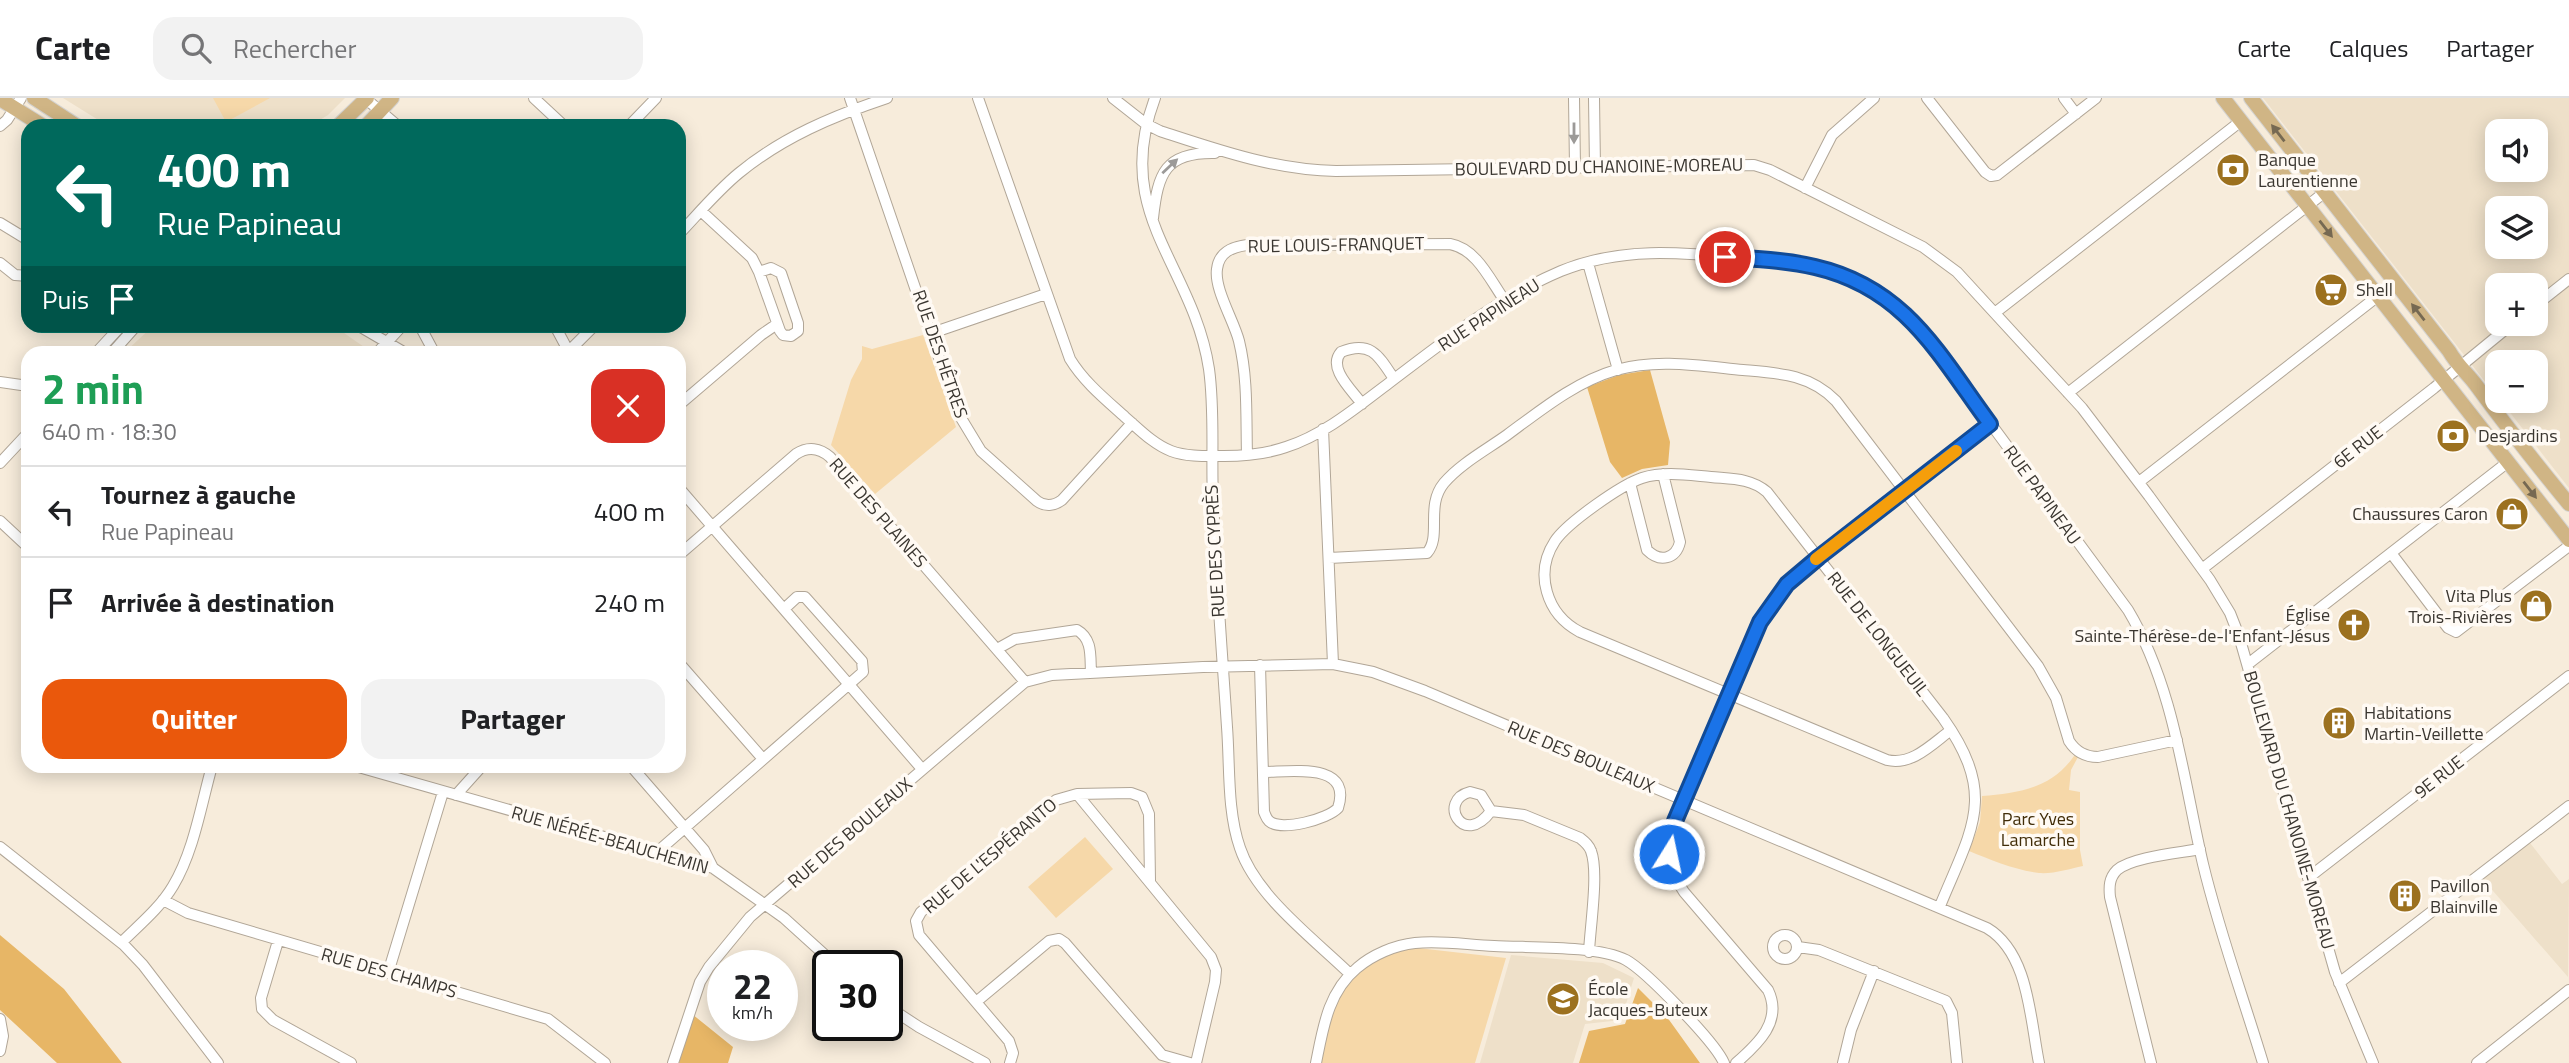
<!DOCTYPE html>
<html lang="fr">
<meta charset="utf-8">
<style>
:root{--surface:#fff;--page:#f2f2f2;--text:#202124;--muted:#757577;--line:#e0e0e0;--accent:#ea580c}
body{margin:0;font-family:"Titillium Web",sans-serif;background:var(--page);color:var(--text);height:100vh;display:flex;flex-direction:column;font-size:26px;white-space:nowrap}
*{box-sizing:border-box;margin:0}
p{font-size:23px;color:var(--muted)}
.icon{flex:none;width:38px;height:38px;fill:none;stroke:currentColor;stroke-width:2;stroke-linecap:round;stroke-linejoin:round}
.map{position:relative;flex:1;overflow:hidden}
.side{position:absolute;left:21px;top:248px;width:665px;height:427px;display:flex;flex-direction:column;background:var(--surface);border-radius:21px;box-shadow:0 4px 18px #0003}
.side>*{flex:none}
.top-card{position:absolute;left:21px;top:21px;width:665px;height:214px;border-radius:21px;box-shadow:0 4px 18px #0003;background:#00695c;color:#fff;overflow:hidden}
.fabs{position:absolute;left:2485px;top:21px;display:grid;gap:14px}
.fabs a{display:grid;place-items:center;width:63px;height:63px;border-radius:14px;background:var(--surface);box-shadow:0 4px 18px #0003;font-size:35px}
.speed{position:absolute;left:707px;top:852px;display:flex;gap:14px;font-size:35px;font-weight:700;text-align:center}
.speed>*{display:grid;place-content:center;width:91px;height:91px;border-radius:50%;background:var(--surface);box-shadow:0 4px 18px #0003;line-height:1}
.speed small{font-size:18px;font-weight:400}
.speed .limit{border:4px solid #111;border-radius:10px;background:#fff;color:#111}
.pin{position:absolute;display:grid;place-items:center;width:60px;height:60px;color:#fff;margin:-30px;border:4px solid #fff;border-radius:50%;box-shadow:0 2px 7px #0007}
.me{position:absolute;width:77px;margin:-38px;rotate:10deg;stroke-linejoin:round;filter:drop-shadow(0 0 5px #0008)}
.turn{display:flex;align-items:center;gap:24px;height:147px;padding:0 21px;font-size:32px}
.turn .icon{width:91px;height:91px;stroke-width:2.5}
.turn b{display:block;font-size:49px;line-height:60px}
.then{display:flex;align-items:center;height:66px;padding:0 21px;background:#0003;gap:14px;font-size:26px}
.round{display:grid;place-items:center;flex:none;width:74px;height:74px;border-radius:21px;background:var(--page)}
.overview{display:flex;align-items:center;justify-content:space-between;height:119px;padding:0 21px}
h1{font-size:42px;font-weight:700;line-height:52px;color:#1e9e55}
.action{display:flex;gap:14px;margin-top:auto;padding:14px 21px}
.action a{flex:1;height:80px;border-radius:21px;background:var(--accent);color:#fff;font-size:28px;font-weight:700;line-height:80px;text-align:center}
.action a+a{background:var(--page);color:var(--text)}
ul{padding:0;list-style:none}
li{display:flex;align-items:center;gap:21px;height:91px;padding:0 21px;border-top:2px solid var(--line)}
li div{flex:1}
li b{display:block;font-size:26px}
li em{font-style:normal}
header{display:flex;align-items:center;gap:42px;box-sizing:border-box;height:98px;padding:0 35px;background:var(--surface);border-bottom:2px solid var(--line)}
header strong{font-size:33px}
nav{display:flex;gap:38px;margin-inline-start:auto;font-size:24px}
.search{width:490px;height:63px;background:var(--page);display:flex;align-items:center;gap:18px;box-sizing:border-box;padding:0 24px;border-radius:21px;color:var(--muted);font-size:26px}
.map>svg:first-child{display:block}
.built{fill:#eee0c9;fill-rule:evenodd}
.green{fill:#f6d8a9}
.forest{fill:#e7b666}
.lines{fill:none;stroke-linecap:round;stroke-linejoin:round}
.minor-casing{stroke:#b1a697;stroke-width:12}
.major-casing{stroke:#d4d3d1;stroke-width:16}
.minor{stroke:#fff;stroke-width:10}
.major{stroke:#d0b585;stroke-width:14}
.oneway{fill:#9c9a98}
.oneway2{fill:#766952}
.route-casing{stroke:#114b97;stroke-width:18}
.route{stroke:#1a73e8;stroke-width:12}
.slow{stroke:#f59e0b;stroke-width:12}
.labels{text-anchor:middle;stroke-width:7;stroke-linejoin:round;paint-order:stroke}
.poi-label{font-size:18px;fill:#3a3630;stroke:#fffaf4;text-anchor:start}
.street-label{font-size:18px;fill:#3a3630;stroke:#fffaf4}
.park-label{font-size:18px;fill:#412d09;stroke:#fffaf4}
</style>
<header>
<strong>Carte</strong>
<div class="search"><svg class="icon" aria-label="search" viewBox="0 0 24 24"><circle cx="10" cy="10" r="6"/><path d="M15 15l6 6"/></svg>Rechercher</div>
<nav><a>Carte</a><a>Calques</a><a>Partager</a></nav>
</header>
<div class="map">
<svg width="2569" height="965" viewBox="0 0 2569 965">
<rect width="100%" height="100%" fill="#f7ecdb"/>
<path class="built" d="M63,0H345L328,17L310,28H108Z
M2263,0H2569V390L2501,303H2536V264H2497V299ZM2497,33H2536V72H2497ZM2497,110H2536V149H2497ZM2497,187H2536V226H2497Z
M153,228H334L367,251L363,256L124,255Z
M2527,741L2562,786L2569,781L2568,879L2480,778Z
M1511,857L1603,865L1634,880L1621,922L1585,926L1573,965H1480Z"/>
<path class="green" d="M213,0H270L226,24Z
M923,237L956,329L875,396L831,347L851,282L862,261V248L872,251Z
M2074,658L2078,659L2071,672L2069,692L2080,694V752L2083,768C2069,771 2054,776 2039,775C2015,772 1991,762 1969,753L1980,724L1982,698C2019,695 2052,690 2074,658Z
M1085,739L1113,771L1056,820L1028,789Z
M1400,848L1506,860L1475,965H1318L1326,922L1349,871Z"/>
<path class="forest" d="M1650,272L1670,344L1668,367L1642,371L1622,380L1610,364L1587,289L1619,277Z
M0,837L64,891L122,965H57L0,912Z
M1638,890L1667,919L1700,965H1579L1589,933L1625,926Z
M692,916L733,949L728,965H679Z"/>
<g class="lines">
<defs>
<path id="minor" d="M534,0L564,28
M850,0L958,315L981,353L1037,403C1045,409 1054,408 1062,402L1132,325
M978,0L1070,261C1084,284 1105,301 1125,319C1139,331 1153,346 1171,353C1187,359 1207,358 1224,358C1245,358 1266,356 1286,349C1324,337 1357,309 1389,285C1442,245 1499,199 1561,173C1624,147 1688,155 1754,161C1828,167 1881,183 1929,242L2128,512C2174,589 2183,680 2203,766C2219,833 2243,899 2263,965
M1113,0L1146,26L1160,33C1218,52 1275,72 1336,73L1754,67L1770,72L1923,149L1957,174L2082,310L2149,398L2210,482L2230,515L2239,538L2335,874L2373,965
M1155,0C1111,117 1193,166 1209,271C1215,314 1211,359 1213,403C1216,479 1222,554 1227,629C1230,668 1227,713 1240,750C1256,798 1314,841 1350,876
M1574,0L1575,69
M1594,0L1595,69
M1927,0L1985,74L1991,78L1997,77L2096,0
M2064,0L2076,16
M366,1L398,28
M0,28L7,22L21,0
M629,28L656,0
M1805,90L1832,37L1874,0
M701,113L752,160L759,174
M1153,120C1158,75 1165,54 1215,55
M0,125L28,142
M679,136C699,115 717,93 739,75C783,39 833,18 887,0
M0,165L15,177L28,178
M1588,165L1618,272
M771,170L781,175L798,225V233L791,238L783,237L780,233L759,174Z
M2536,207L2569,181
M1996,214L2241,23
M359,228L407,256
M420,228L435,256
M555,228L570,256
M932,235L1046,196
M95,256L121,228
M111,256L136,228
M376,256L402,228
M566,256L594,228
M0,284L28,288
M2068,295L2325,94
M1362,306C1352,292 1327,270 1341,254C1371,242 1379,258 1394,281
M679,307L761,237L777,226
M1323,331L1333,566
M1247,357C1246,319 1248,280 1239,243C1234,223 1214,191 1217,171C1219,154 1232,149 1247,147L1450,146C1477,151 1490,182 1505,203
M0,365L28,335
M2139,384L2378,198
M1630,385L1647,452C1660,465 1676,461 1680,444L1663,376
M679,390L922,671
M0,423L28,449
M2391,455L2448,530L2456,534L2569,448
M679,457L796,356C808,348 820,350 830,359L1025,584
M1329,460L1427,455C1442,438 1425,408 1444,385C1460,366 1486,352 1507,337C1541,312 1575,284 1616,272C1657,260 1702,268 1743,272C1778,275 1810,276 1836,303L2038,568L2056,600L2069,643C2076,654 2085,659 2098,659L2177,642
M2202,471L2434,290L2512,226
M997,551L1015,541L1077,532C1093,541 1090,559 1091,575
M679,565L763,661
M2248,566L2508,364
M1260,567L1264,714C1266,718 1266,720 1269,723C1281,734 1328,721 1338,710C1353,663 1290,674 1263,674
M355,668L713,770L784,820L837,868
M631,668L704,752L713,770
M1470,694L1481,697L1491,713C1463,751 1437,702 1470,694Z
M1077,696L1131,695L1142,699L1149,716L1150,783
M456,697L482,668
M1491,713L1524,717L1580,740C1585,744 1589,747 1591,753C1599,774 1590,830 1589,854
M0,749L124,847L143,867L218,965
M656,755L863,574L862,563L805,499H797L784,511
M2308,780L2569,578
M163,802L188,815L548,921L605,965
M1940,808C1972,730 1998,698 1943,620L1767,394C1751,380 1731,381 1711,379C1688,377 1664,373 1642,380C1621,387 1567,425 1555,443C1534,475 1546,516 1580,534L1887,662C1912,668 1932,646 1951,632
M1773 849a12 12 0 1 1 24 0a12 12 0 1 1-24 0Z
M278,843L261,900L262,911L273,922L351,965
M122,844C139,827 160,810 173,788C194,753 201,707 212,668
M1798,849L1819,852L1946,903L1952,915L1957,965
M388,875L443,694
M2339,885L2569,708
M976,904L1049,843L1059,841L1065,845L1162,957L1190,965
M887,908L919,929L985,965
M0,921L3,938L0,953
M673,965L700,884L709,869L750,819L1025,584L1052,577L1203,569L1333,566L1373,574L1425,593L1987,830C2029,855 2030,921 2039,965
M1010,965L1013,955L1009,943L919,837L916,823L921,814L1056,702L1077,696L1211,859L1216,872L1215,884L1196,965
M1316,965C1323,930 1328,894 1357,870C1372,857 1395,847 1415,845C1441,842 1468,847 1494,848C1528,850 1597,847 1626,862C1646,873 1715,944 1724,965
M1736,965C1758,946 1783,923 1768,892L1684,794C1668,771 1666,749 1675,723L1760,524L1787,486L1819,459L1990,326
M1843,965L1851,932L1874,873
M2151,965L2110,799C2109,789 2109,780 2117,772C2132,759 2179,755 2200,751
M2477,965L2569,892"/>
<path id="major" d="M34,0L77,28
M2223,0L2569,442
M2251,0L2449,253C2457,267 2467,275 2476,287C2506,328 2537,367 2569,406
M0,1L43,28
M338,28L367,0
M366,28L392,0"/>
</defs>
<use href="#minor" class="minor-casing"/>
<use href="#major" class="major-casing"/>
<use href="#minor" class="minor"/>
<use href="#major" class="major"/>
</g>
<defs><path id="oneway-solid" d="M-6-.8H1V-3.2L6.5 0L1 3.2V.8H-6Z" transform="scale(1.75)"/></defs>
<g class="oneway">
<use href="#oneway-solid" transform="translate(1574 35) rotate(90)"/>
<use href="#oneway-solid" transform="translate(1170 68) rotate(-43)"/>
</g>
<g class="oneway2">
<use href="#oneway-solid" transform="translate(2278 35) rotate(-128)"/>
<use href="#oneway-solid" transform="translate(2326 131) rotate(52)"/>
<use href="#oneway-solid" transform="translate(2418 214) rotate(-128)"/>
<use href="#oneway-solid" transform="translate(2530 392) rotate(52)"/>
</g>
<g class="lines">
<defs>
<path id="route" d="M1669,756L1675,723L1760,524L1787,486L1819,459L1990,326C1939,257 1906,190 1815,169C1786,162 1755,161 1725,159"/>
</defs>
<use href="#route" class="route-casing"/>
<use href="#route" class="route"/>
<path class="slow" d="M1816,461L1956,353"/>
</g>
<defs>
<symbol id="bank-disc" viewBox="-11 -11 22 22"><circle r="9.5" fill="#9c711f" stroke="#fffaf4"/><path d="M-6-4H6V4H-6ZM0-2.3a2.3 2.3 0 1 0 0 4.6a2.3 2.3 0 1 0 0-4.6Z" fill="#fff"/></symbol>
<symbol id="supermarket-disc" viewBox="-11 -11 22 22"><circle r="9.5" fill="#9c711f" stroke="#fffaf4"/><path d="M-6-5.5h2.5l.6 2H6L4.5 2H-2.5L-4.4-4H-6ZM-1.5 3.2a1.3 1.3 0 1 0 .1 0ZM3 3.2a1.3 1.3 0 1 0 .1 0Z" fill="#fff"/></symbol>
<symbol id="shop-disc" viewBox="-11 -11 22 22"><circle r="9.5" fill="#9c711f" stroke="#fffaf4"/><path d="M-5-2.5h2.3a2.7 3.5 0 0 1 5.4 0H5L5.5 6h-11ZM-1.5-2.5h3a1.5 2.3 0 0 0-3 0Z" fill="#fff"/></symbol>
<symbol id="church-disc" viewBox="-11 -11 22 22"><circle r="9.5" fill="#9c711f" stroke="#fffaf4"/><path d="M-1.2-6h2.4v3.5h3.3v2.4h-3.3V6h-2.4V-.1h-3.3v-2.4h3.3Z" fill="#fff"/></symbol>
<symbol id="building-disc" viewBox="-11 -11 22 22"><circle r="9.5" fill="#9c711f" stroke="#fffaf4"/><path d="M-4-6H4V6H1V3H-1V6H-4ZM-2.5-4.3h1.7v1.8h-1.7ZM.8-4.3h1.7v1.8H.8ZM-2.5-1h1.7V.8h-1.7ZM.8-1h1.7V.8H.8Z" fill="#fff"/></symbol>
<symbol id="school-disc" viewBox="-11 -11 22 22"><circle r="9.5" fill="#9c711f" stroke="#fffaf4"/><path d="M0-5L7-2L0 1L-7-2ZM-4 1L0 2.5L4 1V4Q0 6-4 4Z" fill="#fff"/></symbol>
</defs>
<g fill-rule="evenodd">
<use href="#bank-disc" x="2214" y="53" width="38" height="38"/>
<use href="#supermarket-disc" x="2312" y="173" width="38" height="38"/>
<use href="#bank-disc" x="2434" y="319" width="38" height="38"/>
<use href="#shop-disc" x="2493" y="397" width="38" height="38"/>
<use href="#shop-disc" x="2517" y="489" width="38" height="38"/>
<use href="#church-disc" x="2335" y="508" width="38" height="38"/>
<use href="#building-disc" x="2320" y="606" width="38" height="38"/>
<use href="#building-disc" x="2386" y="779" width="38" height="38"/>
<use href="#school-disc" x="1544" y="882" width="38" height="38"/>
</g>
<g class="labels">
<g class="poi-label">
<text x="2258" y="68">Banque<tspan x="2258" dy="21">Laurentienne</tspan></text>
<text x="2356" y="198">Shell</text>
<text x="2478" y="344">Desjardins</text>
<text x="2488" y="422" text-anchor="end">Chaussures Caron</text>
<text x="2512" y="504" text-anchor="end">Vita Plus<tspan x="2512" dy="21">Trois-Rivières</tspan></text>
<text x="2330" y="523" text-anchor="end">Église<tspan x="2330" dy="21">Sainte-Thérèse-de-l'Enfant-Jésus</tspan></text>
<text x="2364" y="621">Habitations<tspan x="2364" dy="21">Martin-Veillette</tspan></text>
<text x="2430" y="794">Pavillon<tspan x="2430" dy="21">Blainville</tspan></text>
<text x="1588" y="897">École<tspan x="1588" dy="21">Jacques-Buteux</tspan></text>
</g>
<g class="street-label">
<text transform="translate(1599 69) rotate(-1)" y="6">BOULEVARD DU CHANOINE-MOREAU</text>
<text transform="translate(1336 147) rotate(-1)" y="6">RUE LOUIS-FRANQUET</text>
<text transform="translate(1489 217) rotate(-33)" y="6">RUE PAPINEAU</text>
<text transform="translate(940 256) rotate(71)" y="6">RUE DES HÊTRES</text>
<text transform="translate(2358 349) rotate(-38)" y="6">6E RUE</text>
<text transform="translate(2042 397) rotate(54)" y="6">RUE PAPINEAU</text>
<text transform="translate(878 415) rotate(49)" y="6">RUE DES PLAINES</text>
<text transform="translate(1215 453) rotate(-93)" y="6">RUE DES CYPRÈS</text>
<text transform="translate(1878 536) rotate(52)" y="6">RUE DE LONGUEUIL</text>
<text transform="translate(1581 659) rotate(23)" y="6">RUE DES BOULEAUX</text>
<text transform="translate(2439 679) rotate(-38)" y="6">9E RUE</text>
<text transform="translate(2289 712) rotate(74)" y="6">BOULEVARD DU CHANOINE-MOREAU</text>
<text transform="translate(850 735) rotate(-41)" y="6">RUE DES BOULEAUX</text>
<text transform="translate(610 742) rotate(16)" y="6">RUE NÉRÉE-BEAUCHEMIN</text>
<text transform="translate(990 758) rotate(-40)" y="6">RUE DE L'ESPÉRANTO</text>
<text transform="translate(389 875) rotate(16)" y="6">RUE DES CHAMPS</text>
</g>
<g class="park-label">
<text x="2038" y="727">Parc Yves<tspan x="2038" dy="21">Lamarche</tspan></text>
</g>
</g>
</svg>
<div class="fabs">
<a><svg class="icon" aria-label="sound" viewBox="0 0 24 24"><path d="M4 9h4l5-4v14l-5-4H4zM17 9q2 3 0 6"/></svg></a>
<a><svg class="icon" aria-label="layers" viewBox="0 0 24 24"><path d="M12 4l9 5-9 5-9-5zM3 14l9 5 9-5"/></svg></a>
<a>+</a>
<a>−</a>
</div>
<div class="speed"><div>22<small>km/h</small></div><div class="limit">30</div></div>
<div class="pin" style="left:1725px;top:159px;background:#d93025"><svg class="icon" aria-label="arrive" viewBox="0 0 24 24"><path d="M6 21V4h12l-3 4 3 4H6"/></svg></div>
<svg class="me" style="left:1669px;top:756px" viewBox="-20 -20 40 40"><circle r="17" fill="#1a73e8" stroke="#fff" stroke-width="3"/><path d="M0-11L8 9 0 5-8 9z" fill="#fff"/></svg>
<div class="top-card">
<div class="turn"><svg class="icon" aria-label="left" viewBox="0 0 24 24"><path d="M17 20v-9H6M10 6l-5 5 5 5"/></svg><div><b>400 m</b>Rue Papineau</div></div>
<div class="then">Puis<svg class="icon" aria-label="arrive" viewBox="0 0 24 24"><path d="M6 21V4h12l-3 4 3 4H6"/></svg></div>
</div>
<section class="side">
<div class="overview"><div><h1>2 min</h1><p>640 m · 18:30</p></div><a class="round" style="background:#d93025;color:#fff"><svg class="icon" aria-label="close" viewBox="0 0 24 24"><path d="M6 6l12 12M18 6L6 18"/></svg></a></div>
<ul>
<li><svg class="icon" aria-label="left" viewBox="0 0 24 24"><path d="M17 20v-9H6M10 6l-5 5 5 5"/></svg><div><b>Tournez à gauche</b><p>Rue Papineau</p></div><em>400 m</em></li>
<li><svg class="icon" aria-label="arrive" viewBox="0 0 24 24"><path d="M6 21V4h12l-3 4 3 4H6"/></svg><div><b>Arrivée à destination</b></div><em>240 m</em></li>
</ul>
<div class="action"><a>Quitter</a><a>Partager</a></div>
</section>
</div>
